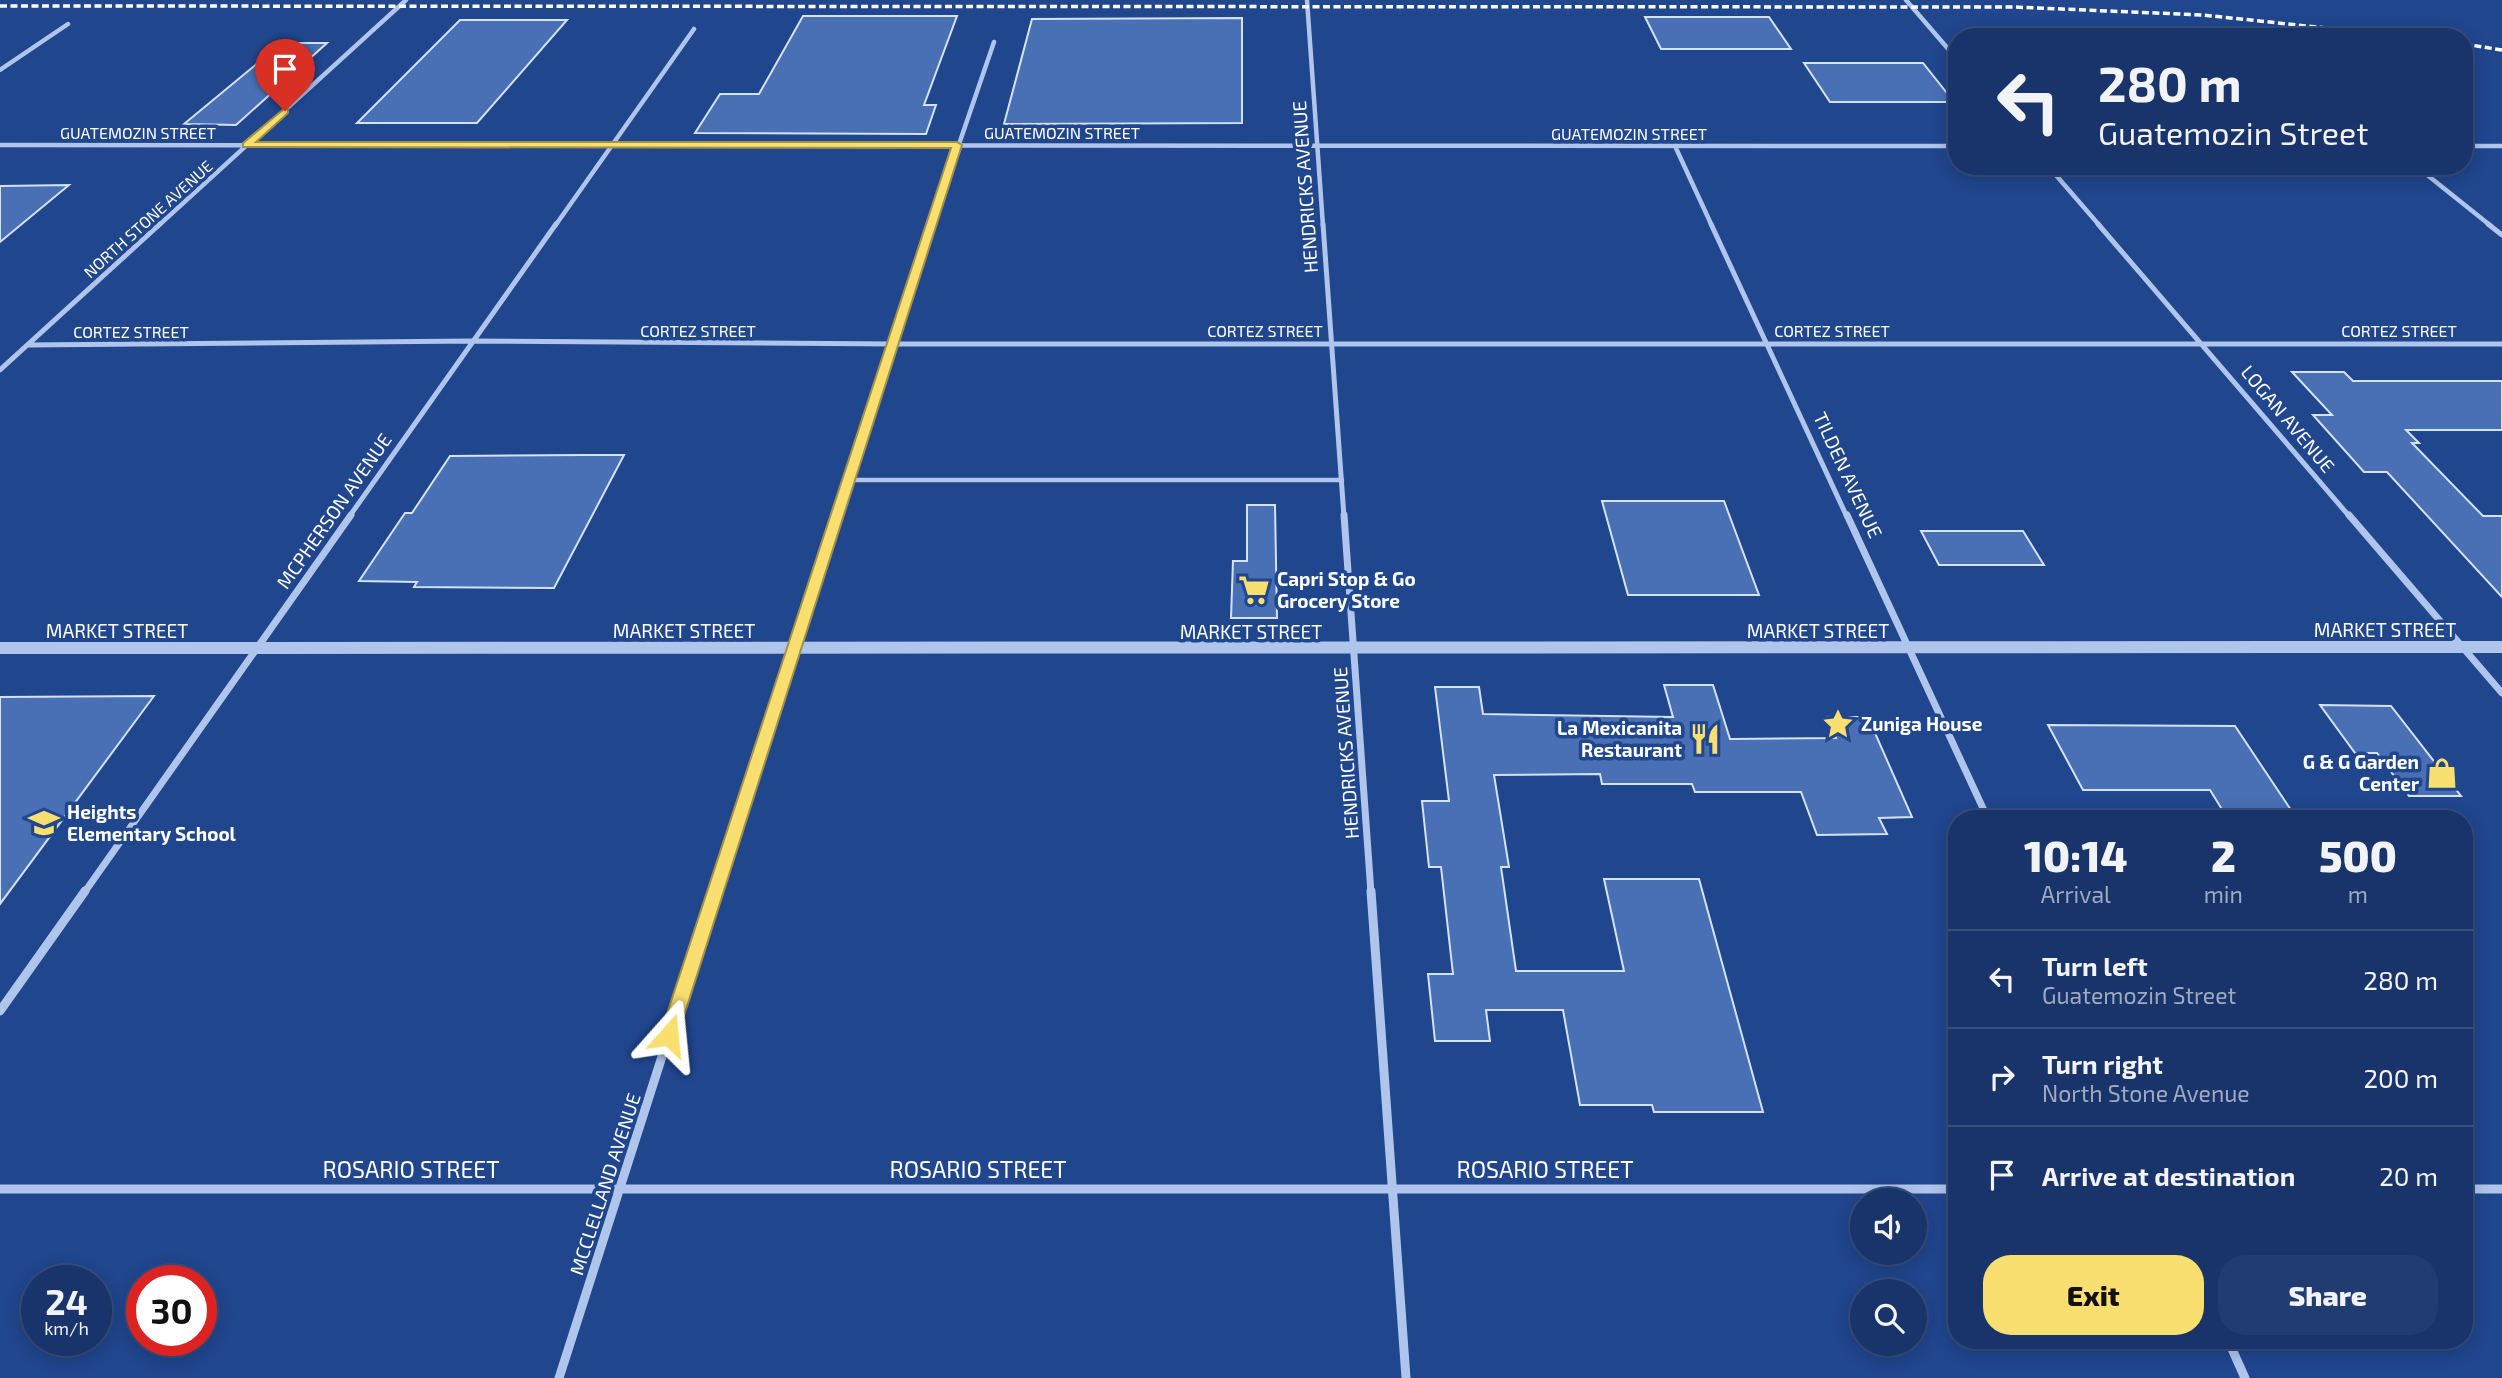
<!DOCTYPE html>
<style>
:root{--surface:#18346a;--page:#213c70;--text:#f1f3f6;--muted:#9faac1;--line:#364f7e;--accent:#f9df70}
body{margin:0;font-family:"Exo 2",sans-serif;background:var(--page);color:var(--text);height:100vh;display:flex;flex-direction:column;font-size:26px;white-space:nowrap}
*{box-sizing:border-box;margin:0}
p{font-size:23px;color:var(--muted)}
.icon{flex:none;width:38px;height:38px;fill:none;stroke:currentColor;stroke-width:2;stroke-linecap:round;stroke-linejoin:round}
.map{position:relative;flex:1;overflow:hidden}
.side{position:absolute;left:1948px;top:810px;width:525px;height:539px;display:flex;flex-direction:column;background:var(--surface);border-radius:28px;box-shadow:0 4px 18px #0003,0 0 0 2px var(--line)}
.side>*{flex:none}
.hud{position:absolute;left:1948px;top:28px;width:525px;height:147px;border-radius:28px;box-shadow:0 4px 18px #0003,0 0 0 2px var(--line);background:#18346a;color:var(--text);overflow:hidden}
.buttons{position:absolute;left:1850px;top:1188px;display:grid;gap:14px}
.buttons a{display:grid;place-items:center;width:77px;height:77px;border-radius:50%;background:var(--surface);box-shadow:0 4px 18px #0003,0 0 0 2px var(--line);font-size:35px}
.speed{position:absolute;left:21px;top:1265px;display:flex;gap:14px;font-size:35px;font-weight:700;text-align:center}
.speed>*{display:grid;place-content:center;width:91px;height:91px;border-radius:50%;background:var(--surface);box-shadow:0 4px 18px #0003,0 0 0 2px var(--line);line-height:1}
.speed small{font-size:18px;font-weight:400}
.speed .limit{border:10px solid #d22;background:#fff;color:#111}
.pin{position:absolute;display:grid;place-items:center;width:60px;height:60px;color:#fff;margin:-72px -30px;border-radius:50% 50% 50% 0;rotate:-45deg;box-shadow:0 0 7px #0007}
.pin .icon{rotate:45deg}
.me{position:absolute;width:77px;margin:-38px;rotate:18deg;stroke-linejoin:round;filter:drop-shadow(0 0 5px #0008)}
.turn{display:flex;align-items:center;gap:24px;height:147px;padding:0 35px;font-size:32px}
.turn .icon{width:91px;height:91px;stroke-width:2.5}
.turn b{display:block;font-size:49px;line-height:60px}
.eta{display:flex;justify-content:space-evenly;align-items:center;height:119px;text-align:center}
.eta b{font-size:42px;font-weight:800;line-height:49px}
.button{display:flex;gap:14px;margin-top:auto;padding:14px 35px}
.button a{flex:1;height:80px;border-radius:28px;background:var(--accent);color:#111;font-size:28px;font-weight:800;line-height:80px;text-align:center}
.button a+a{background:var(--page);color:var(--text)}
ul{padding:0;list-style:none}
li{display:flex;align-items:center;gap:21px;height:98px;padding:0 35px;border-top:2px solid var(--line)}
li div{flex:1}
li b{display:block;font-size:26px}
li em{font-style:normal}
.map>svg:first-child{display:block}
.building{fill:#496fb5;stroke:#d5e2f9;stroke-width:2}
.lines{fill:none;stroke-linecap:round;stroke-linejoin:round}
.service{stroke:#afc5ec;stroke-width:4.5}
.minor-far3{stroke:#afc5ec;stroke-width:4.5}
.minor-far2{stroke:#afc5ec;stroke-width:5}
.minor-far1{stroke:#afc5ec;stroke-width:7}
.minor{stroke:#afc5ec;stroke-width:9}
.tertiary{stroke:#afc5ec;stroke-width:12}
.rail{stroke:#fff;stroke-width:3.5;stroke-dasharray:7 3.5;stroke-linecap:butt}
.route{fill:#f9df70;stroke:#a29149;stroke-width:2}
.labels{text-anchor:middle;stroke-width:7;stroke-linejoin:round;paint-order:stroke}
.far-street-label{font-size:16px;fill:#fff;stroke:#20468e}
.street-label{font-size:19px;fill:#fff;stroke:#20468e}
.poi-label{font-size:19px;font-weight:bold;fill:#fff;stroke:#20468e;text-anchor:start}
.near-street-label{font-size:23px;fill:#fff;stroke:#20468e}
</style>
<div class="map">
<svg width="2502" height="1378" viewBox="0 0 2502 1378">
<rect width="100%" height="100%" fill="#20468e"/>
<path class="building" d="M803,16H957L924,105H936L926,134L695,133L720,94H759Z
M1645,17H1769L1791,49H1661Z
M1242,18V123L1004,124L1032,19Z
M460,20H567L477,123H357Z
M282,43H327L236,125L184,124Z
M1804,63H1923L1954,102H1830Z
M69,185L0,242V186Z
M2292,372H2344L2353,381H2502V430H2406L2419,443H2412L2483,516H2502V597L2387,472H2364L2313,415H2332Z
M583,455H624L554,588L414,587L417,582L359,581L405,513H412L450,456Z
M1602,501H1724L1759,595H1628Z
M1247,505H1275L1277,618H1231L1233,561H1247Z
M1921,531H2023L2044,565H1939Z
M1664,685H1713L1730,739L1836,738L1828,717H1868L1912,817L1879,818L1887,834L1817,835L1801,792H1695L1692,784H1602L1600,774L1494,775L1509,867H1501L1516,971H1624L1604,879H1699L1763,1112H1654L1652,1105H1580L1563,1010H1486L1490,1041H1435L1428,974H1453L1441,867H1429L1422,801H1449L1435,687H1479L1483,714L1673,717Z
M154,696L0,904V697Z
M2320,705L2391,706L2461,796H2409L2377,753H2355Z
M2048,725L2235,726L2297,819H2228L2210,790H2083Z"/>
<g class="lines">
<path class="service" d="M848,480H1342"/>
<path class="minor-far3" d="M1307,0L1323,226
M1906,0L1956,58
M0,70L68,24
M0,145L1956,146
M1675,146L1712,226
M2464,146H2502
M2048,166L2100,226
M2416,166L2491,226
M158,226L406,0
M555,226L694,29
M931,226L994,42"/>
<path class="minor-far2" d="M1323,224L1344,517
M1711,224L1847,517
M2098,224L2350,517
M2488,224L2502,235
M28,345L472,341L893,344H2502
M0,370L160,224
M349,517L556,224
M836,517L931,224"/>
<path class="minor-far1" d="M1344,515L1371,893
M1847,515L1988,819
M2349,515L2502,693
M84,893L351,515
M715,893L837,515"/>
<path class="minor" d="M1371,891L1406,1378
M0,1011L85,891
M0,1189H1956
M2464,1189H2502
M2228,1340L2245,1378
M559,1378L715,891"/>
<path class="tertiary" d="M0,648L2502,647"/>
<path class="rail" d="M0,6L2014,7L2203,15L2411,37
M2464,44L2502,50"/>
</g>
<path class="route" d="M285,108L288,109V113L256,142H957L962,145L676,1041L669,1044L662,1041L660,1035L951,148L243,147V143Z"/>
<defs>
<symbol id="supermarket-bare" viewBox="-9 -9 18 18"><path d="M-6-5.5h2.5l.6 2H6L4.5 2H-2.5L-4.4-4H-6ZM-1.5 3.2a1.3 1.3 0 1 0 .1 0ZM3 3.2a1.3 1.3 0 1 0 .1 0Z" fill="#f9df70" stroke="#20468e" stroke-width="2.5" paint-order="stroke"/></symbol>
<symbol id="sight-bare" viewBox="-9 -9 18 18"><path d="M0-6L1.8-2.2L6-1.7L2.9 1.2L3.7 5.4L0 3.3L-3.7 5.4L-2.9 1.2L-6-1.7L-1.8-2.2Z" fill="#f9df70" stroke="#20468e" stroke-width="2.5" paint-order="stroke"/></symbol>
<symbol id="restaurant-bare" viewBox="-9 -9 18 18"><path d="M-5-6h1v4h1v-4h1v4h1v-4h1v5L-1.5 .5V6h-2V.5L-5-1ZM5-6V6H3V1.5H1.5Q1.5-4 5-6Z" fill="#f9df70" stroke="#20468e" stroke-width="2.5" paint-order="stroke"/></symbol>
<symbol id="shop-bare" viewBox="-9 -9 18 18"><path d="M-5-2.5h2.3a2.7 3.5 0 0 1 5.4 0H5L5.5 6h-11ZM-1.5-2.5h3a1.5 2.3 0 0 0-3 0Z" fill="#f9df70" stroke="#20468e" stroke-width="2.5" paint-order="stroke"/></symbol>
<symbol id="school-bare" viewBox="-9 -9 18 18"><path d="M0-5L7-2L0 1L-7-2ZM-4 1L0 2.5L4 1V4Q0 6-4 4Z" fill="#f9df70" stroke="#20468e" stroke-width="2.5" paint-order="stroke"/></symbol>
</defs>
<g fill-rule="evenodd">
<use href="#supermarket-bare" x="1232" y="568" width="44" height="44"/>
<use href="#sight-bare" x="1816" y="702" width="44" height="44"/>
<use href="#restaurant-bare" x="1683" y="717" width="44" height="44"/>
<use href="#shop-bare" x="2420" y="751" width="44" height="44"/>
<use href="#school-bare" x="22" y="801" width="44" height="44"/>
</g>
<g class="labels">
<g class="far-street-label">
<text x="138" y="139">GUATEMOZIN STREET</text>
<text x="1062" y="139">GUATEMOZIN STREET</text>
<text x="1629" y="140">GUATEMOZIN STREET</text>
<text transform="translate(148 219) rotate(-42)" y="6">NORTH STONE AVENUE</text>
<text x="698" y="337">CORTEZ STREET</text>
<text x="1265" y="337">CORTEZ STREET</text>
<text x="1832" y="337">CORTEZ STREET</text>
<text x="2399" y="337">CORTEZ STREET</text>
<text x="131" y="338">CORTEZ STREET</text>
</g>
<g class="street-label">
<text transform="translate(1305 187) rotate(-94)" y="7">HENDRICKS AVENUE</text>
<text transform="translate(2288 419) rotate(50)" y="7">LOGAN AVENUE</text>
<text transform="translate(1848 475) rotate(65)" y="7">TILDEN AVENUE</text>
<text transform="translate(334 511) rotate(-55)" y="7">MCPHERSON AVENUE</text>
<text x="2385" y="637">MARKET STREET</text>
<text x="117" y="638">MARKET STREET</text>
<text x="684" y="638">MARKET STREET</text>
<text x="1818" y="638">MARKET STREET</text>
<text x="1251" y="639">MARKET STREET</text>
<text transform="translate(1346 753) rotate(-94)" y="7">HENDRICKS AVENUE</text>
<text transform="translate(605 1184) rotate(-72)" y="7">MCCLELLAND AVENUE</text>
</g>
<g class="poi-label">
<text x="1277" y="586">Capri Stop &amp; Go<tspan x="1277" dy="22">Grocery Store</tspan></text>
<text x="1861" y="731">Zuniga House</text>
<text x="1682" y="735" text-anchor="end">La Mexicanita<tspan x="1682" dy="22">Restaurant</tspan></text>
<text x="2419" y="769" text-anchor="end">G &amp; G Garden<tspan x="2419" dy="22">Center</tspan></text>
<text x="67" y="819">Heights<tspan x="67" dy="22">Elementary School</tspan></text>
</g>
<g class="near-street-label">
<text x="411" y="1178">ROSARIO STREET</text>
<text x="978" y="1178">ROSARIO STREET</text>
<text x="1545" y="1178">ROSARIO STREET</text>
</g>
</g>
</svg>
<div class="buttons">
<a><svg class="icon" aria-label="sound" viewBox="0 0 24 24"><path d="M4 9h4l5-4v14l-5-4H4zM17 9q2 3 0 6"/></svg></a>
<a><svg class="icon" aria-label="search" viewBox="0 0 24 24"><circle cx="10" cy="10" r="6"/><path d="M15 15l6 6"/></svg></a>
</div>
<div class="speed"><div>24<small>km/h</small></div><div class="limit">30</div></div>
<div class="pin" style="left:285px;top:111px;background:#d93025"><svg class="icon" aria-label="arrive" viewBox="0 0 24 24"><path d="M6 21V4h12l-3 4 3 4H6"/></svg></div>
<svg class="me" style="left:669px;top:1035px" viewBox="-20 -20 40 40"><path d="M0-17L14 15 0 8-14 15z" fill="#f9df70" stroke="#fff" stroke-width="4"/></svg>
<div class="hud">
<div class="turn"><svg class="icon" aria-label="left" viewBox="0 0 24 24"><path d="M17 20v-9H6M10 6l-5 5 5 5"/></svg><div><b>280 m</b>Guatemozin Street</div></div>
</div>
<section class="side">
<div class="eta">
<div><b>10:14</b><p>Arrival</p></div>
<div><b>2</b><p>min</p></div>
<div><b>500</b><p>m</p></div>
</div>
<ul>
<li><svg class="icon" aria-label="left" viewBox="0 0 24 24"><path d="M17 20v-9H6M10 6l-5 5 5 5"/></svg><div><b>Turn left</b><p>Guatemozin Street</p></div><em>280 m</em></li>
<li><svg class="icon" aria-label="right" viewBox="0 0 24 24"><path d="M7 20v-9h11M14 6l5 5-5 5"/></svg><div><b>Turn right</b><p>North Stone Avenue</p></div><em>200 m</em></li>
<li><svg class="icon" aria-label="arrive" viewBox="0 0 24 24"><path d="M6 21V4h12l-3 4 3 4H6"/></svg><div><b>Arrive at destination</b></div><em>20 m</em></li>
</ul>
<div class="button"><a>Exit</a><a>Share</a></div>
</section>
</div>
